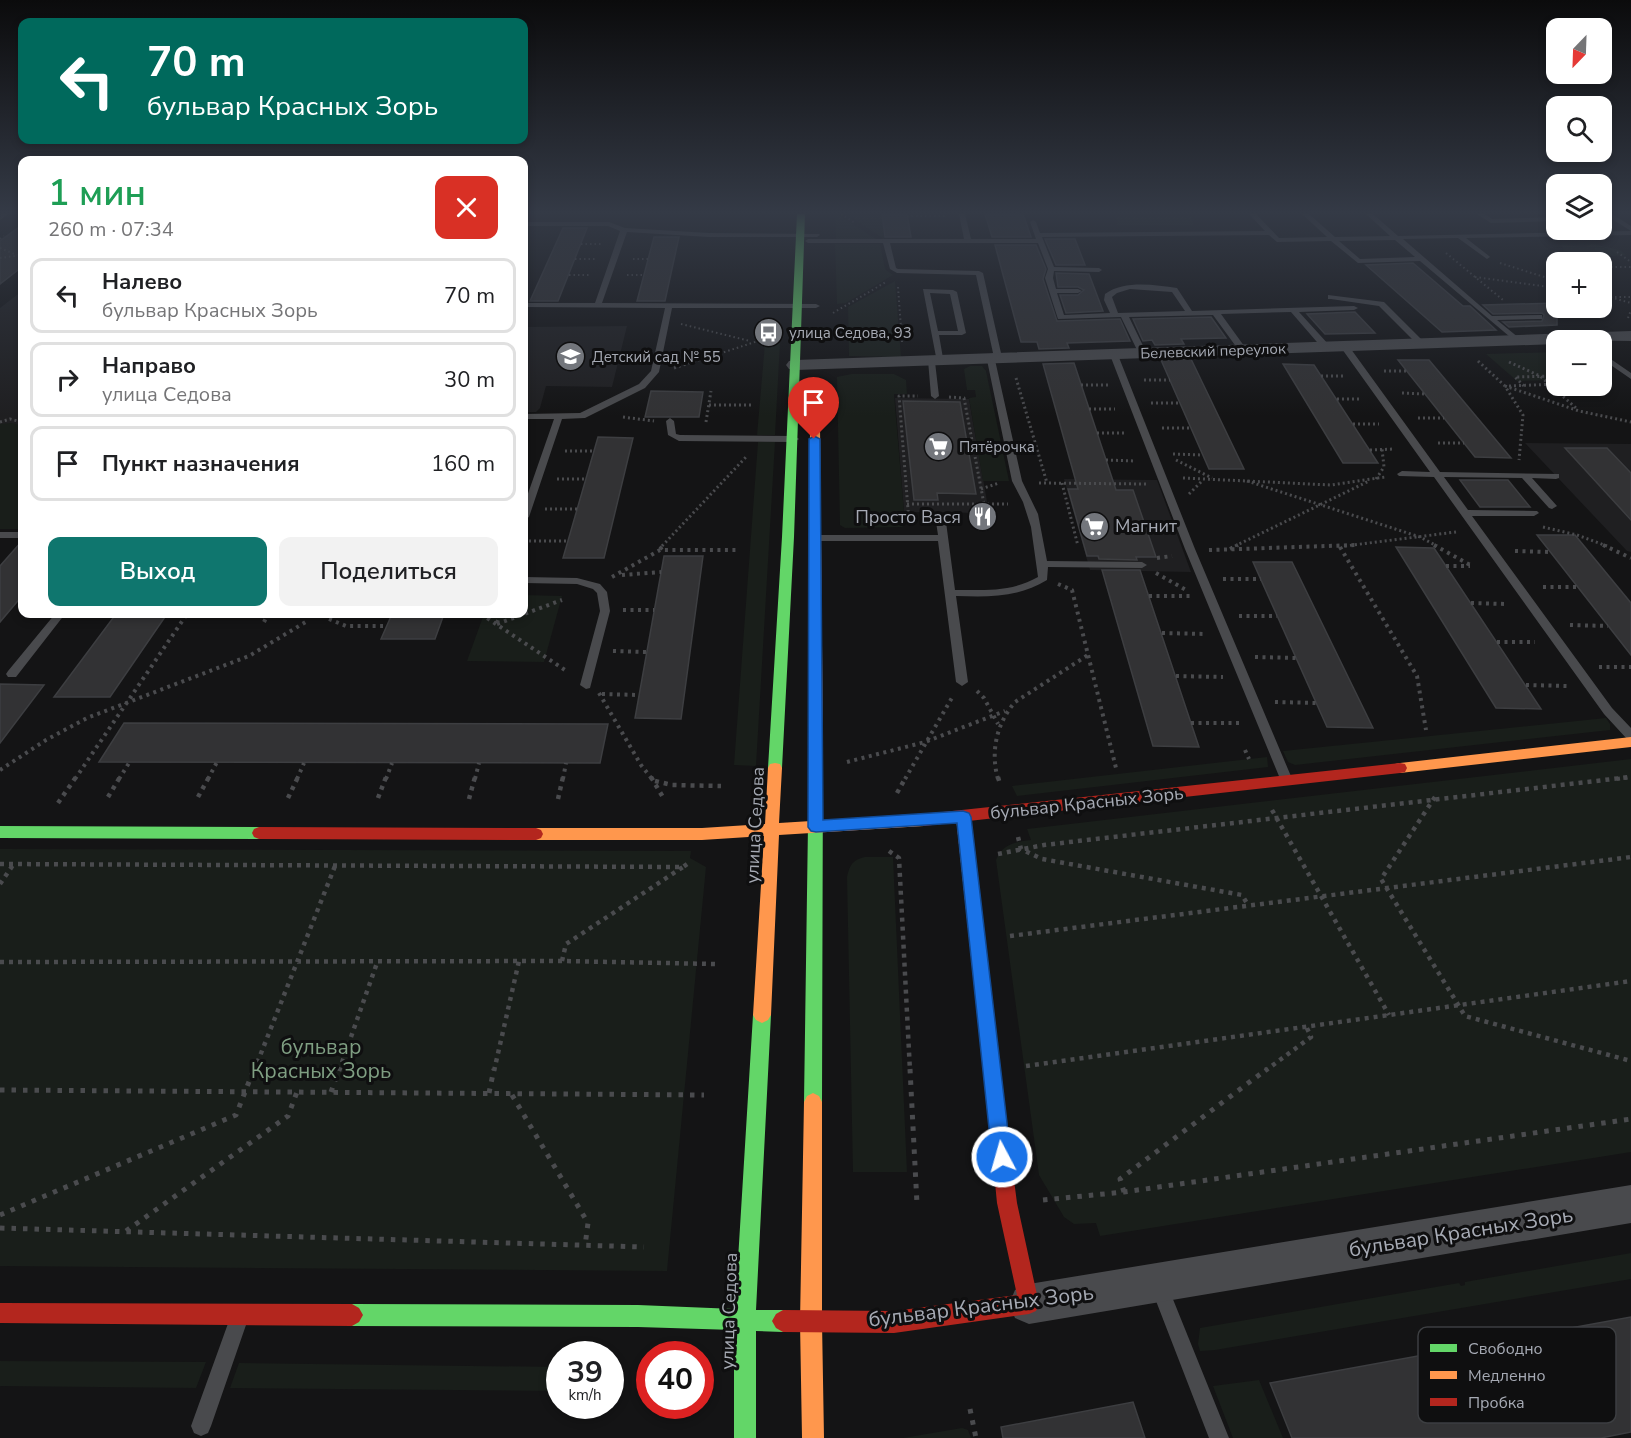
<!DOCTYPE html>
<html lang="ru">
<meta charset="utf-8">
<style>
:root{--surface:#fff;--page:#f2f2f2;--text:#202124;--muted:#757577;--line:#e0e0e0;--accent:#0f766e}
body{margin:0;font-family:"Nunito Sans",sans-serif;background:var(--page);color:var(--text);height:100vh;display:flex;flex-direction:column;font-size:22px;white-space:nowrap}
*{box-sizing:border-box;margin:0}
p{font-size:20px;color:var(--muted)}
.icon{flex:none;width:33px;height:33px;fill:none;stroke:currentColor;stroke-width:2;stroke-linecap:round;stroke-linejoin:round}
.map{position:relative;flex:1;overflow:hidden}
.details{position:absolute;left:18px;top:156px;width:510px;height:462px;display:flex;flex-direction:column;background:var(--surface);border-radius:12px;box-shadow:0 3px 9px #0003}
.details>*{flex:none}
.guide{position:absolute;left:18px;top:18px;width:510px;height:126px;border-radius:12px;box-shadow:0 3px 9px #0003;background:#00695c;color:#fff;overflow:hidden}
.needle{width:39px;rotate:203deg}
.tools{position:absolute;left:1546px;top:18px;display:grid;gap:12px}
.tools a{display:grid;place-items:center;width:66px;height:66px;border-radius:12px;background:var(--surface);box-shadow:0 3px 9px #0003;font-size:30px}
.speed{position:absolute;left:546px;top:1341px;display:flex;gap:12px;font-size:30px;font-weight:700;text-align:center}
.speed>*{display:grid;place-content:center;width:78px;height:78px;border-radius:50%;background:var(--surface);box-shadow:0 3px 9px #0003;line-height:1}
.speed small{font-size:15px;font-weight:400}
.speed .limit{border:9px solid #d22;background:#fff;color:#111}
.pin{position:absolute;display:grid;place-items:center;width:51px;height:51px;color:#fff;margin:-62px -26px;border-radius:50% 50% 50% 0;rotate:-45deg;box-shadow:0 0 6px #0007}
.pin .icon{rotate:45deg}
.me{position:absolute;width:66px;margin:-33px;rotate:354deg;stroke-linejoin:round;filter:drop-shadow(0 0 4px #0008)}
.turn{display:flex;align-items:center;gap:21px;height:126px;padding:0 30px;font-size:27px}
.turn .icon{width:78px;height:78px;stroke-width:2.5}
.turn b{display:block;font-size:42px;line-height:51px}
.round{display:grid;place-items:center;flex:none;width:63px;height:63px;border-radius:12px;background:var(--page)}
.overview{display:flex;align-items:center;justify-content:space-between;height:102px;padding:0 30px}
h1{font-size:36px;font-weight:600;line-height:45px;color:#1e9e55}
.primary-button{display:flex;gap:12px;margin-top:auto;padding:12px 30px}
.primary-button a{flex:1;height:69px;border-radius:12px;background:var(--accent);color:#fff;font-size:24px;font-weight:600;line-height:69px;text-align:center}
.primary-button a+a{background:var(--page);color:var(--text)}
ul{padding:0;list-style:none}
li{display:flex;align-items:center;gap:18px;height:75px;margin:0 12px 9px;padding:0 18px;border:3px solid var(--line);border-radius:12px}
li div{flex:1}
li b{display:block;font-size:22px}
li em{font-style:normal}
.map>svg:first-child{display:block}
.built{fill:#1f1f21}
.green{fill:#191e1a}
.building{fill:#323234;stroke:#3d3e41;stroke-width:1.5}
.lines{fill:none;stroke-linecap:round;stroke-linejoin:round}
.path-far4{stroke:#4a4b4e;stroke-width:2;stroke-dasharray:1.5 3;stroke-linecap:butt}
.path-far3{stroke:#4a4b4e;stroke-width:3;stroke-dasharray:2 3;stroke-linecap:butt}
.path-far2{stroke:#4a4b4e;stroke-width:4;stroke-dasharray:3 4.5;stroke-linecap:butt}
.path-far1{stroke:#4a4b4e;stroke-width:4.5;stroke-dasharray:4 5;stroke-linecap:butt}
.path{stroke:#4a4b4e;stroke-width:5;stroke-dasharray:4.5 7;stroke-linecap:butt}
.lane{fill:#494a4d;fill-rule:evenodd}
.street{fill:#494a4d;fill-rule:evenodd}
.fast{fill:#63d668;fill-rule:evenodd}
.slow{fill:#ff974d;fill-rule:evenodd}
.jam{fill:#b3261e;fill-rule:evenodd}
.route{fill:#1a73e8;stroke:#114b97;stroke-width:1.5}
.labels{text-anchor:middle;stroke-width:6;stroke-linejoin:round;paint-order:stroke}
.far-poi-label{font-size:15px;fill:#a6aab4;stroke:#0f0f10;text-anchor:start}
.far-street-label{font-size:15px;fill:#a6aab4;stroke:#0f0f10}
.poi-label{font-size:18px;fill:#a6aab4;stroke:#0f0f10;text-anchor:end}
.street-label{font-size:18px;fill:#a6aab4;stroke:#0f0f10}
.near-park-label{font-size:21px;fill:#7f9e82;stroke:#0f0f10}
.near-street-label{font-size:21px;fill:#a6aab4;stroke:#0f0f10}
.key{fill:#0f0f10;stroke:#3c3e41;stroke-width:1.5}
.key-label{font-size:16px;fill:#a6aab4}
</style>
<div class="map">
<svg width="1631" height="1438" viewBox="0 0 1631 1438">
<rect width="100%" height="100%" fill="#141415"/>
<path class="built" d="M22,291V529H0V308Z
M627,326L612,387L546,386L540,408L536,412H524V327Z
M895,398L969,399L989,513L904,512Z
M1525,443L1631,444V552L1627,551Z
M1064,479L1157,480L1191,572L1090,570Z"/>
<path class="green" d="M835,214H837L876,239H836Z
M846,214H882L884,239Z
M1116,217H1191L1194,225H1117Z
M835,244H880L885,269L893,275L846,303L837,304Z
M1592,244L1620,250L1626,255L1589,258L1564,251L1562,245L1585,247Z
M895,281L901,357L849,356L848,307Z
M765,343H780L775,435H757Z
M1557,352V380L1517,381L1486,354Z
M970,366H982L986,371L1009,481H983L969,398L976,397L975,390H967L964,369Z
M852,374H894L906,380L907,394H894L905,524L902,527L845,528L840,525L837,377Z
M12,423L22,426V529H0V424Z
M758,442H775L756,766L734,765Z
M524,595L562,596L544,662L467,661L484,614H524Z
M1606,718L1610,724V730L1295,765L1288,762L1283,751Z
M1267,757L1268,767L1017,796L1012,786Z
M1631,759V1152L1100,1236L1096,1223L1074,1224L1064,1217L1039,1175L996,860C1003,844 1014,842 1031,840L1027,829Z
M0,849L691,851L690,858L706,867L667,1271L0,1266Z
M865,857H893L907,1172H853L847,877C850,864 853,860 865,857Z
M1631,1253V1279L1215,1350L1200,1351L1198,1344L1200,1328L1459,1283L1461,1286L1465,1285V1282Z
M0,1361L206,1362L196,1388L0,1386Z
M239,1363L559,1367V1391L230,1388Z
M1259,1380L1283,1438H1233L1213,1386Z
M962,1428L968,1430L971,1438H903Z"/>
<path class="building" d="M882,214H907L911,237H885Z
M985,214H1023L1031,237H992Z
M22,225V267L0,284V241Z
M563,228H587L558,301H530Z
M654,237H679L665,301H637Z
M1045,239H1075L1085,265H1056Z
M995,245H1036L1046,269L1043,279L1057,321L1120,319L1130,341L1067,343L1069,348L1039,349L1037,342H1021Z
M1413,263L1463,306H1470L1496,330L1442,332L1366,265Z
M1056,273L1089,274L1103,311L1066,313L1060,295H1078L1084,290L1078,287H1058Z
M1557,303V325L1509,327L1503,322L1542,321L1544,315L1542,313L1493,314L1483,305Z
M1355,312L1375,333L1325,334L1307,314Z
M1211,317L1226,338L1181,339L1184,344L1155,345L1152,340L1143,341L1133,319Z
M1191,359L1244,469H1209L1161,360Z
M1398,360H1429L1511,458L1475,457Z
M1074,363L1116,490H1133L1156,557H1136L1137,560L1099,559L1098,556H1087L1068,489H1078L1043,364Z
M1283,364L1314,365L1378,463H1343Z
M651,391L703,392L699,417H645Z
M903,401L960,402L976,494L937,493L938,500H914Z
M598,437L633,438L604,558H563Z
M1565,448H1607L1631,473V520Z
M1460,480H1508L1530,507H1480Z
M1537,535H1575L1631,603V655Z
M22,541V596L0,622V566Z
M1396,547L1434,548L1541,709L1496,708Z
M664,556H703L681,719L635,718Z
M1253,562H1292L1373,728L1327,727Z
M1102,570H1140L1199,747L1153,746Z
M116,614H167L110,697H54Z
M392,614H444L435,639H381Z
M0,684L44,685L0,743Z
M124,723L608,724L600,763L99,762Z
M1631,1317V1432L1601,1438H1292L1270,1383Z
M1133,1402L1145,1438H1003L1001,1427Z"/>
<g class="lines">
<path class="path-far4" d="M841,214L855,223
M907,216H946
M0,239L4,236
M581,244H601
M0,248L17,255
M1617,252L1631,262
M1446,253L1503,300
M0,258L22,255
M575,259H595
M633,259H648
M1500,263L1557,281
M1602,267H1631
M569,275H589
M627,275H644
M1475,277L1557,288
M898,287L902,342
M1602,295L1631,303
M1615,297H1631
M833,313L886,282
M1628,318L1631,310
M681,324L750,341
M694,362L758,341"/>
<path class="path-far3" d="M1478,361L1505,386L1523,415L1519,460
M1509,362L1540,376L1576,408
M674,368L698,360
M1384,371H1407
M1321,376H1345
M1016,378L1047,483
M1144,380H1170
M1081,385H1108
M1505,386L1579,411L1631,422
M1509,386L1557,384
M1524,386L1515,377L1557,376
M1402,393L1425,394
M949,397L964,398L984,504
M1337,399H1360
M1151,403H1180
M709,405H751
M1089,409H1115
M623,417L654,421
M1418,418H1444
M0,422L10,419L22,422
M706,422L711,391
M1353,424H1379
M1162,428H1191
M1097,433H1126
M1438,443H1464
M1370,450L1395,449
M565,451H594
M1173,454L1203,455
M1106,460L1135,461
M1176,460L1212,478
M1183,478L1331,485L1385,477
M557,479H586
M1376,479L1384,467L1382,449
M1247,481L1420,537L1437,546
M1039,483L1146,484
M1062,483L1078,546
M981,489L999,483
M1189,494L1203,480
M907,504H1008
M545,509H577
M909,522L899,396H918
M1543,527L1577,535L1607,546
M524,541H568
M662,546L746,457
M1235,546L1369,481
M1345,546L1456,532"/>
<path class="path-far2" d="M1434,545L1472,566
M1603,545L1631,558
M1340,547L1417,676L1426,730
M660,549L664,545
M1230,549L1238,545
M1209,550L1357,545
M1515,551L1550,552
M1157,558L1172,556
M1446,566H1470
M1156,573L1186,590
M622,575L661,572
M612,577L660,550H738
M1223,579H1261
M1058,584L1072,590L1116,768
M1543,587H1578
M1149,596H1190
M1471,603L1506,604
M623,610H654
M481,614L568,672
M1239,616H1277
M329,619L346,626H383
M264,622L268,614
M497,623L500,614
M497,624L562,600
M1570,625L1608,626
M1162,633L1206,634
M1497,642H1535
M613,651L646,652
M1255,657L1296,658
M1599,667H1631
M1176,676L1223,677
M1526,685L1567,686
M977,691L984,698L998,724
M599,693L641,765L652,779
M602,694L639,695
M1275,702L1316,703
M1191,723H1242
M1245,750L1249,759
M847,762L925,742L1005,711
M0,770L46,740L87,718L249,656L309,620
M75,779L187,614
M119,779L129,763
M208,779L217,762
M297,779L304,763
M386,779L392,763
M475,779L479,763
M563,779L566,763
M905,779L953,696
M998,779C990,751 997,723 1015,702L1088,655
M1617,779L1631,777"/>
<path class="path-far1" d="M651,777L664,799
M998,777L1000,784
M655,781L672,785L721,786
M897,793L906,777
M108,797L120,777
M198,797L209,777
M1435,797L1381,879L1465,1016L1631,1061
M288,798L298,777
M378,798L386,777
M469,799L475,777
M558,799L563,777
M58,803L76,777
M1272,810L1389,1015
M1018,837L1021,849L1042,859L1242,895L1248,905
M889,851L899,858L910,1071
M998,854L1044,845L1630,777
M0,864L683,867L690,862
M0,884L13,865
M1010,936L1631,857
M562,961L566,944L683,867
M0,962L562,961L715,964
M1026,1066L1631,981
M254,1071L335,866
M339,1071L377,963
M494,1071L519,961
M1265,1071L1311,1037L1306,1026"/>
<path class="path" d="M910,1069L917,1204
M0,1090L704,1095
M331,1092L339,1069
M489,1093L494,1069
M512,1095L588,1223L585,1246
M1124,1192L1120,1179L1267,1069
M1043,1200L1124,1192L1631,1119
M0,1215L236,1115L254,1069
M0,1228L644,1247
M126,1231L288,1116L297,1092
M970,1409L976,1438"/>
<path class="lane" d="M8,214L0,220L1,214Z
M959,214H965L971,239H1036L1030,222L1033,220L1036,222L1040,233L1265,231L1249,214H1256L1279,238L1327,237L1302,214H1309L1335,237L1390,236L1366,214H1373L1398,236L1631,231V235L1466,238L1489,256L1490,257L1487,259L1458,238L1403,239L1492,316L1542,315V319H1539L1497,320L1519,338L1520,340L1516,342L1420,261L1358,263L1331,241L1277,242L1269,235L1042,237L1054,267L1099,268L1102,270L1099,272L1054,271L1053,278L1056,289H1078L1082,291L1078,293H1057L1064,315L1110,313L1104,300L1105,294C1125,280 1154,285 1177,288L1192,311L1354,306L1358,308L1354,310L1299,312L1329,345L1330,347L1326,349H1323L1291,312L1221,314L1247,350L1243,352H1240L1213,315L1129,317L1147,354L1143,356L1139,354L1121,317L1058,319L1045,278L1048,269L1038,243H890L896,268L898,269L979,271L983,273L1001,353L995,360L1022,481L1038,514L1047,561L1142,562L1147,565L1142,568L1048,567L1047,580C1018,598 988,597 956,596L968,682L962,686L956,682L938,541H813L808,538L813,535H938L936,522L941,519L946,522L955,590C984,590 1012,592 1038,577L1031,527L1023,502L1012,481L987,360L993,353L976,275L897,273L890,269L883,243H808L805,241L808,239H964ZM1395,240L1415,257L1360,259L1339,241ZM1130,289L1172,292L1185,311L1118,313L1112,297L1117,293Z
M1477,214H1485L1492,219L1557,217V221L1491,223Z
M1604,214H1612L1631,226V231Z
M524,222H609L625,228L709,233L819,234L820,235L817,237H709L627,232L602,303L816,304L820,306L816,308H672L659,372L645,388L585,418L562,419L529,517L524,520V505L554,419H524V414L580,413L639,384L651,371L665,308L524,307V303H595L620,231L608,226H524Z
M923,289L953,290L957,292L966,333L962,335H939L944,364L937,362ZM930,293L950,294L958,331H938Z
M1328,295L1384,302L1426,344L1419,346L1379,306L1331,299H1328Z
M1342,345H1348L1440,472L1559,474V478L1556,479L1532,478L1557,506L1552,509L1549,508L1522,478L1444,477L1468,510L1537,511L1539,513L1534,516H1472L1612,708L1631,728V740L1627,739L1604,714L1434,477L1399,476L1397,474L1402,471L1430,472L1342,349Z
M1111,353L1118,355L1195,549L1293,781L1291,784H1283L1281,781L1185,549L1110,355Z
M1602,353L1631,373V379L1602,359Z
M928,360L935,362L939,396L935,399L931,396Z
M670,418L674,421L676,434L680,435L795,436L799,439L795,442L679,441L668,435L666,421Z
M0,532H22V538H0Z
M524,577L577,578L600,584L607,592L610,611L590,688L586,689L580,685L600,611L597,593L593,589L577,584L524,583Z
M55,614H65L16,677H8L6,674L8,671Z
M1160,1279L1166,1282L1229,1438H1209L1151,1288L1154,1282Z
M237,1316L244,1318L246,1325L211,1426L208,1433L201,1436L194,1433L191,1426L230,1318Z"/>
<path class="street" d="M1631,331V341L1557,340V344L795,370L789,369L786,365L789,361L795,360Z
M1631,1185V1223L1029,1324L1015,1318L1009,1304L1015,1290L1029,1284Z"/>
<path class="fast" d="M797,214H805L794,537L782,768L780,772H770L768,768L782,537Z
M816,750L823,755L822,1102L819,1108L813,1111L807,1108L804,1102L809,755Z
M0,826L259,827L264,829L266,833L264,837L259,839L0,838Z
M762,1007L768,1010L771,1015L756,1310H783L790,1314L794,1321L790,1328L783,1332L756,1331V1438H734V1330L638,1327L352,1326L345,1322L341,1315L345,1308L352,1304L638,1305L735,1309L753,1015L756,1010Z"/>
<path class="slow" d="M815,420L820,423L823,755L816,760L809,755L810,423Z
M1631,737V747L1400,773L1395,772L1393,768L1395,764L1400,763Z
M775,763L780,764L782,768L779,823L924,814L929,816L931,820L929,824L924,826L779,835L771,1015L768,1020L762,1023L756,1020L753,1015L764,836L702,840H536L531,838L529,834L531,830L536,828H702L765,824L768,768L770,764Z
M963,811L968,813L970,817L1009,1142L1007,1148L1000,1151L993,1148L991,1142L956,817L958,813Z
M813,1093L819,1096L822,1102V1322L824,1438H802L800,1322L804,1102L807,1096Z"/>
<path class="jam" d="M1400,763L1405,764L1407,768L1405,772L1400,773L924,826L919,824L917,820L919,816L924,814Z
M259,827L536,828L541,830L543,834L541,838L536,840L259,839L254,837L252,833L254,829Z
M1000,1133L1007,1136L1009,1142L1017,1203L1039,1304L1036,1311L1029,1314L894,1333L783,1332L776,1328L772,1321L776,1314L783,1310L894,1311L1017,1295L997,1203L991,1142L993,1136Z
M0,1303L352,1304L359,1308L363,1315L359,1322L352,1326L0,1323Z"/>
</g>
<linearGradient id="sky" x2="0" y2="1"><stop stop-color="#0b0b0c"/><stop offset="0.51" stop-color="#343a46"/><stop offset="1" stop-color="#343a46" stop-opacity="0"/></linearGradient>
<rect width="1631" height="416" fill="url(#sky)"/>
<path class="route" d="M814,436L820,439L823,820L963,811L969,813L971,817L1011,1157L1009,1164L1002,1167L995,1164L992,1157L957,823L816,832L811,831L808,827L809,439Z"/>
<defs>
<symbol id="bus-disc" viewBox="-11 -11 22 22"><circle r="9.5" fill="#73767c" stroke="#0f0f10"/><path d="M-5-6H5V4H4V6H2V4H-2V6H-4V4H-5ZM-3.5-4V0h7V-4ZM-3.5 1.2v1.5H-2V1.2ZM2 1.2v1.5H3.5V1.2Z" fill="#fff"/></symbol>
<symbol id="school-disc" viewBox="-11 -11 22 22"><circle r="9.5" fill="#73767c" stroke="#0f0f10"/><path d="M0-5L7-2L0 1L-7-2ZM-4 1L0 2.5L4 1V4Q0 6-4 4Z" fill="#fff"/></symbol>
<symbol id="supermarket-disc" viewBox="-11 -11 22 22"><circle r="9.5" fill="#73767c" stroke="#0f0f10"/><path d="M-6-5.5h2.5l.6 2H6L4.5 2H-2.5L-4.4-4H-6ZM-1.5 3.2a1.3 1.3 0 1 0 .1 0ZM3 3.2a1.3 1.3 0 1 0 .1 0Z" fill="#fff"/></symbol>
<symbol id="restaurant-disc" viewBox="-11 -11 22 22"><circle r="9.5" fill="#73767c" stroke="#0f0f10"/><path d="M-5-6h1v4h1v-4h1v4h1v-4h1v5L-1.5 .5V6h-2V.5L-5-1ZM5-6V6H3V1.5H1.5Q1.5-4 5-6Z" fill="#fff"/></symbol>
</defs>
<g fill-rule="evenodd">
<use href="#bus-disc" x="752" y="316" width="33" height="33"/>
<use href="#school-disc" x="554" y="340" width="33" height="33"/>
<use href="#supermarket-disc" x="922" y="430" width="33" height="33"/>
<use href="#restaurant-disc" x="966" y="500" width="33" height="33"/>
<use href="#supermarket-disc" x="1078" y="510" width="33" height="33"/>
</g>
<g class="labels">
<g class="far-poi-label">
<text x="789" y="338">улица Седова, 93</text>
<text x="592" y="362">Детский сад № 55</text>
<text x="959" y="452">Пятёрочка</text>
</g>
<g class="far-street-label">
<text transform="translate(1213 351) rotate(-2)" y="5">Белевский переулок</text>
</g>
<g class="poi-label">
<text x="961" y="523">Просто Вася</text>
<text x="1115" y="532" text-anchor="start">Магнит</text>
</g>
<g class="street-label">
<text transform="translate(1087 803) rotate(-6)" y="6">бульвар Красных Зорь</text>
<text transform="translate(755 825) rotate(-87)" y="6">улица Седова</text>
<text transform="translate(729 1311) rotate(-88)" y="6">улица Седова</text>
</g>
<g class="near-park-label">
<text x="321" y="1054">бульвар<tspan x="321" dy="24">Красных Зорь</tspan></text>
</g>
<g class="near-street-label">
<text transform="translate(1461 1232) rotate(-9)" y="7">бульвар Красных Зорь</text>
<text transform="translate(981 1306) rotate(-7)" y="7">бульвар Красных Зорь</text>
</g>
</g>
<rect x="1418" y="1327" width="198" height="96" rx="9" class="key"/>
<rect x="1430" y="1344" width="27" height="8" fill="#63d668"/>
<rect x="1430" y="1371" width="27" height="8" fill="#ff974d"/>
<rect x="1430" y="1398" width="27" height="8" fill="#b3261e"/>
<g class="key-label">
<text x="1468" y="1354">Свободно</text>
<text x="1468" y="1381">Медленно</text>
<text x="1468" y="1408">Пробка</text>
</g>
</svg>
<div class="tools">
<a><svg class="needle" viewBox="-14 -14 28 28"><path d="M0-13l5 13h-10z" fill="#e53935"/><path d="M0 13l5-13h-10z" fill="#757577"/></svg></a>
<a><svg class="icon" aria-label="search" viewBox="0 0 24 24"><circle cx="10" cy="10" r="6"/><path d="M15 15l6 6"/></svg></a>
<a><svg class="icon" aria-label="layers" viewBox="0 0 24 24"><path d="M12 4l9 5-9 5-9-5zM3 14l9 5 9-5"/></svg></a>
<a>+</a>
<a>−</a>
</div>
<div class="speed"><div>39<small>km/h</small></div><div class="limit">40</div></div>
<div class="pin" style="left:814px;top:439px;background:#d93025"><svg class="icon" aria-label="arrive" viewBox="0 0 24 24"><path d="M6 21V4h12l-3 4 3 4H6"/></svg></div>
<svg class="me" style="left:1002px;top:1157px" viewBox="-20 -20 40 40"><circle r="17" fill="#1a73e8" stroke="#fff" stroke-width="3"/><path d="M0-11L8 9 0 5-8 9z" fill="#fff"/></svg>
<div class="guide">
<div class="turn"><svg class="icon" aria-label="left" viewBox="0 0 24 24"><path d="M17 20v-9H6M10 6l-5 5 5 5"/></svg><div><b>70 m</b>бульвар Красных Зорь</div></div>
</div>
<section class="details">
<div class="overview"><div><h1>1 мин</h1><p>260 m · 07:34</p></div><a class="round" style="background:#d93025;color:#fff"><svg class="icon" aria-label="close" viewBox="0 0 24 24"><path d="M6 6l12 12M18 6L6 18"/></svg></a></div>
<ul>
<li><svg class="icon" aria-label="left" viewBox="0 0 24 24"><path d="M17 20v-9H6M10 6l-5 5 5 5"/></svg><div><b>Налево</b><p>бульвар Красных Зорь</p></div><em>70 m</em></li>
<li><svg class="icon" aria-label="right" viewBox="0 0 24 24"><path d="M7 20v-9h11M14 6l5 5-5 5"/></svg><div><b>Направо</b><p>улица Седова</p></div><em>30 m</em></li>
<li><svg class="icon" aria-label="arrive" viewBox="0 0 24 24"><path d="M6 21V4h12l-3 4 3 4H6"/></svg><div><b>Пункт назначения</b></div><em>160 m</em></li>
</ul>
<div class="primary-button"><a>Выход</a><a>Поделиться</a></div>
</section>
</div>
